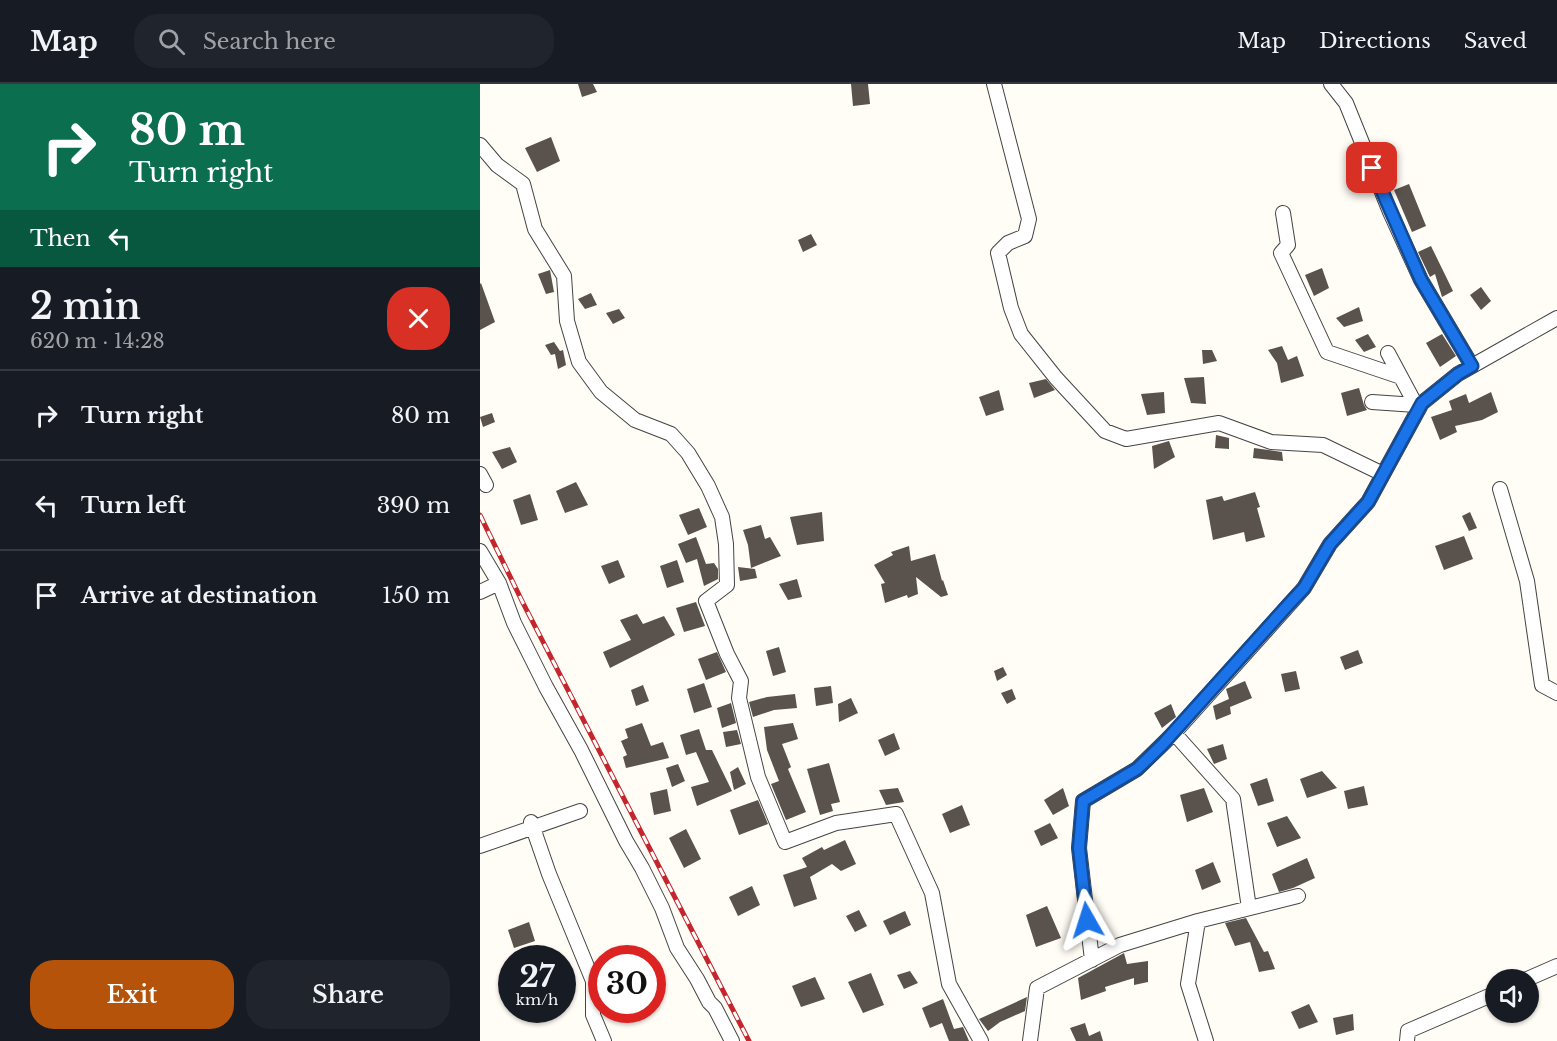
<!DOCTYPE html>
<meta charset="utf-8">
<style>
:root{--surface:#171b24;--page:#20242c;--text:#f1f3f6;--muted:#9ea1a6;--line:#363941;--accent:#b45309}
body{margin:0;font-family:"Libre Baskerville",serif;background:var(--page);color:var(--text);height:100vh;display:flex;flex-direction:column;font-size:22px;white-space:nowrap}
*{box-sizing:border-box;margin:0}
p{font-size:20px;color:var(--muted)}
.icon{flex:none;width:33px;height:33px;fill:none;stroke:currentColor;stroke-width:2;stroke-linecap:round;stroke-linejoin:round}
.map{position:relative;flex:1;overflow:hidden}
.panel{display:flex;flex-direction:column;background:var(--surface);width:480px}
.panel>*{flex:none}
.hud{background:#0b6e4f;color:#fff;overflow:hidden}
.buttons{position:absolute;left:1005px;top:885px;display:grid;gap:12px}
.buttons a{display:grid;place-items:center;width:54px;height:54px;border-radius:50%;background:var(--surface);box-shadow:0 2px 4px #0004;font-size:30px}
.speed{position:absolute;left:18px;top:861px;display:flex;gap:12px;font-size:30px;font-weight:700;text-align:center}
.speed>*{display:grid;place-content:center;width:78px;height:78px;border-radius:50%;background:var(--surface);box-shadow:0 2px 4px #0004;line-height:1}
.speed small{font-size:15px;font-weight:400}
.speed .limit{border:9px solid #d22;background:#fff;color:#111}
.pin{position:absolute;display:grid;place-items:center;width:51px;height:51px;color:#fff;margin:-26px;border-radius:12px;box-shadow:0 3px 9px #0006}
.me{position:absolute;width:66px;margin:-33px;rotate:354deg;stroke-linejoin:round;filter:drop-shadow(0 0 4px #0008)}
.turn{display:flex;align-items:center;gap:21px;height:126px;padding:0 30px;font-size:27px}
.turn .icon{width:78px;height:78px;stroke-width:2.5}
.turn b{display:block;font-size:42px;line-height:51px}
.then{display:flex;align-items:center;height:57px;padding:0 30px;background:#0003;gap:12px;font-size:22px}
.round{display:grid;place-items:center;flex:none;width:63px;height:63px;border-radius:24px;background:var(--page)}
.head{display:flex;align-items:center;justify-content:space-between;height:102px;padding:0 30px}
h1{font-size:36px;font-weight:600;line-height:45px}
.cta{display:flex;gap:12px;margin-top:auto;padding:12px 30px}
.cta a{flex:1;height:69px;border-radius:24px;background:var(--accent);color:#fff;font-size:24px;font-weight:600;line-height:69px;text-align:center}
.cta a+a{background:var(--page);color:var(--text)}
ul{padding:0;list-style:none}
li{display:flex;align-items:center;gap:18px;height:90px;padding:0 30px;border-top:2px solid var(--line)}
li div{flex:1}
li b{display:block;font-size:22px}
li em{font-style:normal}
header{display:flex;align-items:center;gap:36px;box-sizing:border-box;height:84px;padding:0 30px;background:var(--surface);border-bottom:2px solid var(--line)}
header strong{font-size:28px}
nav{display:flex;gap:33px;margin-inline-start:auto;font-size:21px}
.search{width:420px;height:54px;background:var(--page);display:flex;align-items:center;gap:15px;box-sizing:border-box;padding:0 21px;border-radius:24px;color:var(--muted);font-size:22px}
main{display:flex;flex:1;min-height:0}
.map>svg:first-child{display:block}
.building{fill:#5a524d}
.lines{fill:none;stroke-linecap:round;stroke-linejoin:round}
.minor-casing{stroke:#444;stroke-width:16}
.minor{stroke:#fff;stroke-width:14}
.rail-casing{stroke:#c4262e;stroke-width:5}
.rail{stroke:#fff;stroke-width:3;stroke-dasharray:9;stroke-linecap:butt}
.route-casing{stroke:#114b97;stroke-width:15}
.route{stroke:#1a73e8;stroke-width:10}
</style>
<header>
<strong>Map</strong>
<div class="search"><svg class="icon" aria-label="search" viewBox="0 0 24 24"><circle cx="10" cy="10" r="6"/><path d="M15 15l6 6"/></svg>Search here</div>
<nav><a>Map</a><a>Directions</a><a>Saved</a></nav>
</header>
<main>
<section class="panel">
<div class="hud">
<div class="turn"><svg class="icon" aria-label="right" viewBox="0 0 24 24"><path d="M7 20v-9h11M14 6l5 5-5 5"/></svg><div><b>80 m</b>Turn right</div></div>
<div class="then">Then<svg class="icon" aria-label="left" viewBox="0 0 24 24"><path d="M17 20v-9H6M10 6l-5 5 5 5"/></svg></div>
</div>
<div class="head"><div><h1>2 min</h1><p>620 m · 14:28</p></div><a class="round" style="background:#d93025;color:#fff"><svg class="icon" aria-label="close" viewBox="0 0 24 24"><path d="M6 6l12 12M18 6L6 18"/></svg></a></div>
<ul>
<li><svg class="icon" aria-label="right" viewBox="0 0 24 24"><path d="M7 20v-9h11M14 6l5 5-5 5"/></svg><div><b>Turn right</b></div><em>80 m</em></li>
<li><svg class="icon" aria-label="left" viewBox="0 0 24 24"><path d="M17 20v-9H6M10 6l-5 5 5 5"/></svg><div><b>Turn left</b></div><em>390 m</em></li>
<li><svg class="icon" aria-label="arrive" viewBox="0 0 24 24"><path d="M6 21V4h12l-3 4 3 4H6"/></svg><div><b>Arrive at destination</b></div><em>150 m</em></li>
</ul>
<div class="cta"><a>Exit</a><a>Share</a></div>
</section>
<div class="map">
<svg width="1077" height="957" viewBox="0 0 1077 957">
<rect width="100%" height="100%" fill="#fffdf5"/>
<path class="building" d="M98,0H113L117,8L102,13Z
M371,0H388L390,20L373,22Z
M71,53L80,77L57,88L45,64Z
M929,100L946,142L932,148L914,106Z
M331,150L337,161L323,168L318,156Z
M951,162L973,207L962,213L955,190L950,193L938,168Z
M842,184L849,204L834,212L825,191Z
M70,186L74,208L66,210L58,190Z
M1,199L15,238L0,246V200Z
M1001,203L1011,217L1001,226L990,211Z
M111,209L117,221L105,225L98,215Z
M879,223L883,237L864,243L856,234Z
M139,225L145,234L133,240L126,229Z
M888,250L896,263L884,268L875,256Z
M962,250L976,272L960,283L946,259Z
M74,258L80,267L83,266L86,281L78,285L75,270L71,271L65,261Z
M802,262L808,276L817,272L824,292L801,299L797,279L788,266Z
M722,266H732L737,277L723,280Z
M724,293L726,320L711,319L704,294Z
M566,295L575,306L554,314L549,299Z
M879,304L884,321L887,326L867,332L861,309Z
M519,306L524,326L506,332L499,313Z
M684,308L685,329L667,331L661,310Z
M1011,308L1018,328L1002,336L975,342L977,348L960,356L951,333L972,326L969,317L986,310L989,319Z
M12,329L15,338L3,343L0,333Z
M736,351L749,354V365L735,364Z
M689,357L695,373L674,385L672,362Z
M30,363L37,378L22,385L12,368Z
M774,364L802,368L803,377L773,374Z
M96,398L108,421L85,429L76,407Z
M775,408L780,423L777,424L785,453L766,458L764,448L733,456L726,416L742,412L744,417Z
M50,410L58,436L41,441L33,416Z
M219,424L227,443L208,451L199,431Z
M342,428L344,457L317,461L310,433Z
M990,428L997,444L989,447L982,432Z
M281,441L285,455L290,453L301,472L271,484L268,461L263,446Z
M984,452L993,475L964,486L955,462Z
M216,453L226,480L234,479L238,485V495L224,502L217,475L206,479L198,460Z
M429,462L431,477L455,470L462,497L463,496L468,511L461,513L436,493L438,510L428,514L427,511L405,519L401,500L405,499L394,481L413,471L411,468Z
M138,476L145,493L129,500L121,482Z
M197,476L204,498L187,504L180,482Z
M258,483L275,485L277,494L260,497Z
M317,495L322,513L308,516L299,500Z
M216,518L225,542L204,548L196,524Z
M157,530L163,540L184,532L195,551L130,584L123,568L151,556L140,536Z
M299,563L306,588L293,592L286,567Z
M878,566L883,579L865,586L860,573Z
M237,568L246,588L226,596L218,575Z
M523,583L527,591L517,597L514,587Z
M816,587L820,605L805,608L801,590Z
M765,597L772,614L750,623L751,630L736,636L733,622L749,615L746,605Z
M224,599L232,623L214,629L207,605Z
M163,601L169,617L156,622L151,606Z
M351,602L353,619L336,622L334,604Z
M532,605L536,615L527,620L521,609Z
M315,610L317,624L294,626L273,633L269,618L287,613Z
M371,614L378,629L359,638L358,620Z
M251,619L256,639L242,644L237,624Z
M691,620L696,633L682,644L674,629Z
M162,639L171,662L183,658L189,674L146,684L143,673L147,671L141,657L148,654L145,645Z
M313,639L318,655L302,660L311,683L308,685L326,728L306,736L291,700L299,697L287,666L284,643Z
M219,645L226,666H232L252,707L217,722L211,703L229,698L216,668L206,671L200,651Z
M257,646L261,660L246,663L243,648Z
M414,649L420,665L405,672L398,656Z
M743,660L747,675L734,680L727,665Z
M349,679L360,718L351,720L353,727L340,731L327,685Z
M198,680L205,697L192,703L186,684Z
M258,683L266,700L254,706L250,688Z
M842,687L857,704L827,714L820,695Z
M787,694L794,717L778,722L770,700Z
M884,702L888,721L868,725L864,707Z
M418,704L424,718L406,721L399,706Z
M583,704L589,722L573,731L564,716Z
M724,704L733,728L707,738L700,711Z
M187,705L191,727L174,731L170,709Z
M278,716L288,740L259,751L250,726Z
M482,721L490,741L470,749L462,730Z
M807,732L821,754L797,763L787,739Z
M570,739L578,754L561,762L554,747Z
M206,745L221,775L204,784L189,754Z
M365,756L376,780L361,787L352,780L330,793L337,815L314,823L303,791L327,783L322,774L342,763L344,766Z
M827,774L835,794L813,804L799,808L792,790Z
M733,778L741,798L722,806L715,786Z
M272,802L280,821L258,832L249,813Z
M567,822L581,854L556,863L546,831Z
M379,826L387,842L375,848L366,832Z
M425,827L431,841L410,851L403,837Z
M766,834L784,868L788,867L795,885L779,888L770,858L755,862L745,839Z
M49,838L55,857L34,864L28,846Z
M644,869L647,880L668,877V898L654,901V894L625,903L626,907L601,916L598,894Z
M430,887L438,899L424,905L417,891Z
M391,889L404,921L383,929L368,898Z
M335,893L345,915L321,923L312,902Z
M547,913L545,927L520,938L508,947L499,935Z
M463,915L474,945L483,943L489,957H469L462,939L450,944L442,924Z
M829,920L838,938L819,945L811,928Z
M873,930L874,946L856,951L853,934Z
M605,939L609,952L620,947L623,957H596L590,944Z"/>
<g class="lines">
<defs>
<path id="minor" d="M514,0L549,135L545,152L528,159L518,169L531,224L541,250L576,294L625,347L646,355L739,339L791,358L843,361L903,390
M851,0L866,19L910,128L941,196L992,282
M0,61L17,81L43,100L55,145L84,192L87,237L99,278L121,308L155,336L191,350L208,369L228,402L242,433L246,460L247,501L226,517L247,570L261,597L259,614L278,693L305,758L356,739L416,730L452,809L469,900L501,957
M803,129L808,161L801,169L847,268L921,293
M908,269L938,325
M892,318L936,321
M0,390L6,401
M1020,405L1047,497L1062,601L1077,609
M0,467L19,499L34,539L66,603L101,666L146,757L162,784L182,824L197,864L217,895L229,918L235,924L252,957
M0,508L19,499
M694,649L753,715L769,824
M51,738L69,790L113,897V931L124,957
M0,762L100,727
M718,837L708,900L726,957
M612,876L599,764L603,717L657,685L694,649L824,504L850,460L888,418L942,319L978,290L1077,234
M1045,896L1077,882
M550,957L557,904L640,861L718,837L818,812
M927,957L928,947L1016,909"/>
</defs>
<use href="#minor" class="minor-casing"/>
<use href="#minor" class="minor"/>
<defs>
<path id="rail" d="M0,431L43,519L269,957"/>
</defs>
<use href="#rail" class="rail-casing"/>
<use href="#rail" class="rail"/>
</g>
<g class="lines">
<defs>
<path id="route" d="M607,836L599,764L603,717L657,685L682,661L809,520L824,504L850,460L888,418L942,319L978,290L992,282L941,196L892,84"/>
</defs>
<use href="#route" class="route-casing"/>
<use href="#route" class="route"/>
</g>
</svg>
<div class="buttons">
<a><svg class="icon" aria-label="sound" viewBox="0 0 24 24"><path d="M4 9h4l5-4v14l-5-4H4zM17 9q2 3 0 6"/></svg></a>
</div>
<div class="speed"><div>27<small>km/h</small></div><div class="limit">30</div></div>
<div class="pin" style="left:892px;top:84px;background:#d93025"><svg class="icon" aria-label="arrive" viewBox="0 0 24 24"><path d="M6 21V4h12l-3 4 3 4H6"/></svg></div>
<svg class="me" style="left:607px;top:836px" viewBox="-20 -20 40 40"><path d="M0-17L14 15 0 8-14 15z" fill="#1a73e8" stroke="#fff" stroke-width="4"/></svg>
</div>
</main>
